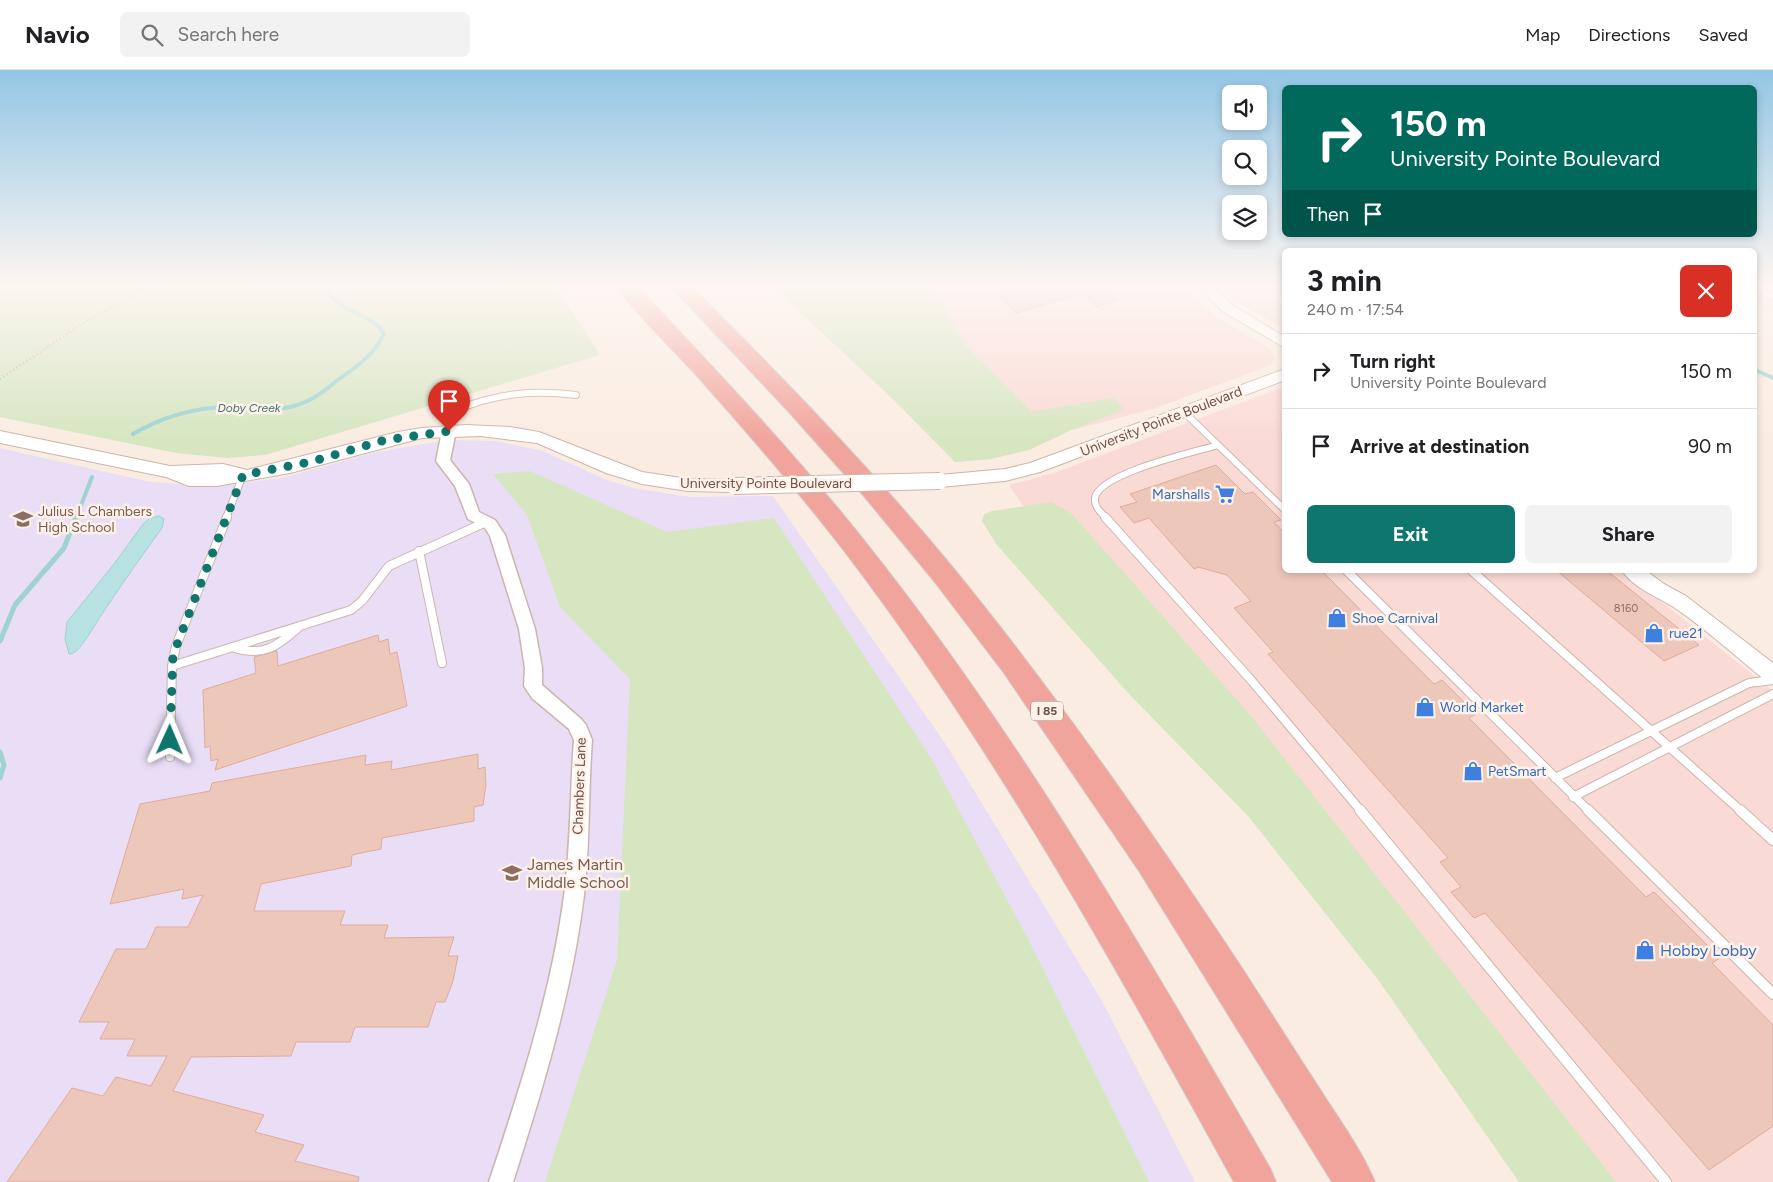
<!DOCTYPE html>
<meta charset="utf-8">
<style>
:root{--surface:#fff;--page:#f2f2f2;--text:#202124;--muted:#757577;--line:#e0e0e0;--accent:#0f766e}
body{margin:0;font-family:Figtree,sans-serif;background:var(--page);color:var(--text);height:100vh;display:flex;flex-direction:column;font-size:19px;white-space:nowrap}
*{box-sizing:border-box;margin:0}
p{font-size:16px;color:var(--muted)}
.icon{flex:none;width:28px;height:28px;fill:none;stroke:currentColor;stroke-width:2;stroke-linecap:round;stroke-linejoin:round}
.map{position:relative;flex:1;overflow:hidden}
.details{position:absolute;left:1282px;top:178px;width:475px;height:325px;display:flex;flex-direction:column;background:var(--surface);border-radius:8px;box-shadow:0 2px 8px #0003}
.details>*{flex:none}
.top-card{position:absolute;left:1282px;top:15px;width:475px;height:152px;border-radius:8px;box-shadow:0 2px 8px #0003;background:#00695c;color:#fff;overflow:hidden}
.buttons{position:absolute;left:1222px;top:15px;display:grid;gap:10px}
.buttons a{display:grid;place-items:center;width:45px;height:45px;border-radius:8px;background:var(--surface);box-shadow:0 2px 8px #0003;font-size:25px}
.pin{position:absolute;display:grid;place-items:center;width:42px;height:42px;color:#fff;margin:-51px -21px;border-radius:50% 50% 50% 0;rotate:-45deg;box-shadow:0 0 5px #0007}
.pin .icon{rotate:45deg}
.me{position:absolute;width:55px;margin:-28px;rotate:1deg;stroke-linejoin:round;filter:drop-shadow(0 0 4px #0008)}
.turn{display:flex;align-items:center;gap:18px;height:105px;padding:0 25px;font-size:22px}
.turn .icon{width:65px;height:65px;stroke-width:2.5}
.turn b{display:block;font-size:35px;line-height:42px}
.then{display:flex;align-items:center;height:48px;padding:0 25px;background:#0003;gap:10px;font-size:19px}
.round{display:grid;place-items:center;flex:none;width:52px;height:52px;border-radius:8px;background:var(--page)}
.headline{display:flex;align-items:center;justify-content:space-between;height:85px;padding:0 25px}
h1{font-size:30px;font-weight:700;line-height:38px}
.primary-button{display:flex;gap:10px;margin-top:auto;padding:10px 25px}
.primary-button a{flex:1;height:58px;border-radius:8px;background:var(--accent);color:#fff;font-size:20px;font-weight:700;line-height:58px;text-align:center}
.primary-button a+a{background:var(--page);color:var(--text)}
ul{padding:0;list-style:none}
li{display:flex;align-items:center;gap:15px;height:75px;padding:0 25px;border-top:1px solid var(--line)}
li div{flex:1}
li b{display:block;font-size:19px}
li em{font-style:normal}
header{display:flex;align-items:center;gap:30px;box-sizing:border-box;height:70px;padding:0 25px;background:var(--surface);border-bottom:1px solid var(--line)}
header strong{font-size:24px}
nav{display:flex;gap:28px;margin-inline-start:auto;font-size:18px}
.search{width:350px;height:45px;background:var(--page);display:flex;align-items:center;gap:12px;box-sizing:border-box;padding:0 18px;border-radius:8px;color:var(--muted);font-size:19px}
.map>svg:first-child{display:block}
.residential{fill:#f1ddd0}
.commercial{fill:#fadad5}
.education{fill:#e9def6}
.green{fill:#d6e6c1}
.water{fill:#b7e2e1;stroke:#9ed3d2}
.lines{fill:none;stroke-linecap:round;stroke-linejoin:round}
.stream-far1{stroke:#9ed3d2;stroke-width:4}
.stream{stroke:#9ed3d2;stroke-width:5}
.building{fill:#eec7bb;stroke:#dfab9c}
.service-far2-casing{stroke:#ccb5ac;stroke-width:8}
.service-far1-casing{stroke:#ccb5ac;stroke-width:10}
.service-casing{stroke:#ccb5ac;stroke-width:12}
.minor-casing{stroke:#ccb5ac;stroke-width:3}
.tertiary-casing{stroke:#ccb5ac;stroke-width:2}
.motorway-casing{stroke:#d4cbc9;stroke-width:2}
.path{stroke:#d2aa9f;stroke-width:2.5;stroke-dasharray:1 3;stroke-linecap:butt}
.service-far2{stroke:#fff;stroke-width:6}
.service-far1{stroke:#fff;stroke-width:8}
.service{stroke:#fff;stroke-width:10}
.minor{fill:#fff;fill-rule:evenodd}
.tertiary{fill:#fff;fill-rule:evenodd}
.motorway{fill:#f1a49c;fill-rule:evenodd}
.tertiary-bridge-casing{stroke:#ccb5ac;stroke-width:18;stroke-linecap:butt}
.tertiary-bridge{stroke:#fff;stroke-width:16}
.route{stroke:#0f766e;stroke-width:9;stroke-dasharray:0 16.2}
.labels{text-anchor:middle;stroke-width:5;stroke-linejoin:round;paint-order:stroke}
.number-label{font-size:11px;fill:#8f6e66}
.far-water-label{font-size:12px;font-style:italic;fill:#407474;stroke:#fef1e7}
.shield{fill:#fef1e7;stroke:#9a8179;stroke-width:1}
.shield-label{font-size:12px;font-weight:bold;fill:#6f514a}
.street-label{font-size:14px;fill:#6f514a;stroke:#fef1e7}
.shop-label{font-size:14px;fill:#366cbe;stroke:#fef1e7;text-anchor:start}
.education-label{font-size:14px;fill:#785e54;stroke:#fef1e7;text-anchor:start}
.near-education-label{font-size:16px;fill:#785e54;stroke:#fef1e7;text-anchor:start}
.near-shop-label{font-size:16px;fill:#366cbe;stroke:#fef1e7;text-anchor:start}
</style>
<header>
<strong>Navio</strong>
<div class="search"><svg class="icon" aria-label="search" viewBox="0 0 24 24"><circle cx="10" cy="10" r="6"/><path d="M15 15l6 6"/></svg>Search here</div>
<nav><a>Map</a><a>Directions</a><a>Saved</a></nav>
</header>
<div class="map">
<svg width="1773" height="1112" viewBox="0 0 1773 1112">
<rect width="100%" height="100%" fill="#faece1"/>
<path class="residential" d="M1217,216H1285V259L1242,235Z"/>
<path class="commercial" d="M772,216H1179L1216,247L1269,278L1275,287L1272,294L1266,297L1150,340L1071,360L1029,380L990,389L955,392L894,330Z
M1755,216H1773V244L1755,234Z
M1285,316V500H1622L1773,621V1112H1545L1047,471L1009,415L1054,403Z"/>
<path class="education" d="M448,370L496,371L543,381L602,408L633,418L690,427L773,426L947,676L1102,931L1195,1112H0V378L150,412L213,416L282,408L376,382Z"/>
<path class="green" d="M0,216H556L600,285L265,385L227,388L176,383L0,347Z
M772,216H935L947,242L967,277L1032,342L1114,328L1124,340L1071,360L1029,380L990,389L955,392L894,330Z
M530,401L667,462L774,448L931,688L1027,867L1149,1112H545L617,890L630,609L560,537L527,445L493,404Z
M1052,432L1072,444L1252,647L1616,1112H1519L1379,911L1248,746L1130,625L997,475L982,451L984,444L992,441Z"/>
<path class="water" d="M159,446L164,449L162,458C136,494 111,529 88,566C83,573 77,584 69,584L65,569L67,552L114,494L143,454L150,448Z"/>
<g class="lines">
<path class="stream-far1" d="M1755,300L1773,308
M133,364C162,347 198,336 232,337C253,337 276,342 297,335C315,330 327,318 342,307C359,295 375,283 384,264C373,244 346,245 329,224V216
M76,448L92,407"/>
<path class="stream" d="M0,571L15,535L64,478L76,447
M0,682L4,695L0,708"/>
</g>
<path class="building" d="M1031,216H1099L1116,230L1097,237L1081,223L1017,243L998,226Z
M1216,395L1245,424L1253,422L1281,450L1274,452L1285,464V500H1321L1434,614L1442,610L1476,644L1469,648L1646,827L1654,822L1720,888L1712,893L1773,955V1056L1709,1100L1485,843L1474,848L1451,822L1461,817L1440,792L1448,788L1268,584L1273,582L1234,538L1251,531L1227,505L1198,497L1194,499L1149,448L1134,453L1120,437L1137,432L1130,424Z
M1556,500H1606L1699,575L1664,591Z
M378,565L379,572L388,569L390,584L397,582L407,636L215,700L218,689L211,691L210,676L205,678L203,620L256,603L254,587L277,581L278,596Z
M478,684V699L485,697L486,715L483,735L474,737V751L382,768L381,779L352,785L351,796L261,814L254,841H345L340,855H388L384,868L454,867L448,886H458L453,911L445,932H436L428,957H355L350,972H296L291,986L191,987L173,1021L264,1045L255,1062L304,1075L295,1091L359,1107L358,1112H7L72,1018L103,1026L116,1007L151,1016L167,986H127L135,969H100L109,952H79L116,879H146L156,857H188L203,825L182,829L184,819L110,834L140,734L210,721L212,713L366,685L365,695L392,691L391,700Z"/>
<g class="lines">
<defs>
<path id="service-far2" d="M1755,218L1773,227
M1184,342L1285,440
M449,361L457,340C496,323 534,320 576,325
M226,448L243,405
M1106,448C1101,442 1094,437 1095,428C1099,403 1195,382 1218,375"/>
<path id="service-far1" d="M227,447L176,576L172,596L351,540L362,531L389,496L486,452
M1105,447L1251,610L1361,741
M419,481L442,593
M1346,500L1589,741
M1471,500L1741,741
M232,577C263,588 278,576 300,556
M170,687L172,596
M1555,708L1749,613L1773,610
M1573,727L1773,624"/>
<path id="service" d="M1360,740L1666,1112
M1588,740L1773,924
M1740,740L1773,770"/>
<path id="minor" d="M449,357L456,361L450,390L469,414L479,442L495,450L505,465L535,559L542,598V615L581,649L586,655L592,670C588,722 590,774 584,825C572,923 543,1018 513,1112H489C520,1018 551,924 564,826C571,774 570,722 574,670L569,659L532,628L524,616L525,598L519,559L490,466L485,458L468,449L455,416L436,391L442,361Z"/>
<path id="tertiary" d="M1198,216H1213L1232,235L1285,267V278L1222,241Z
M1285,299V310L1040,402L1005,411L940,417L934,415L931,411L934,407L940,405L1005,399L1030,393Z
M466,355L510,357L539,362L642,402L688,409L734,410L740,412L743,416L740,420L734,422L688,421L642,414L606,403L537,373L481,366L422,368L290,403L217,416H189L166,407L0,373V361L170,396L223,394L247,400L398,362L422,358Z
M1622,500H1645L1664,514L1686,526L1773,593V613L1766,611C1735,586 1705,558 1672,536C1656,526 1632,517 1622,500Z"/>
<path id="motorway" d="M616,216H637C714,298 792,380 863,469C1019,664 1145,882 1270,1098L1276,1112H1234C1115,896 995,679 845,482C798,421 748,363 697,306C671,277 638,247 616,216Z
M670,216H691C782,307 872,399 954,499C1057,625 1150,759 1240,895C1268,938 1295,981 1323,1024C1341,1052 1362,1081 1375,1112H1332L1139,801L1004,603L934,511L863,425L788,341Z"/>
</defs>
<use href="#service-far2" class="service-far2-casing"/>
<use href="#service-far1" class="service-far1-casing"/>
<use href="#service" class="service-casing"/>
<use href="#minor" class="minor-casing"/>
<use href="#tertiary" class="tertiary-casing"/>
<use href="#motorway" class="motorway-casing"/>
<path class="path" d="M0,309L82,254L147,216"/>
<use href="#service-far2" class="service-far2"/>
<use href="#service-far1" class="service-far1"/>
<use href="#service" class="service"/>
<use href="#minor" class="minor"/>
<use href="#tertiary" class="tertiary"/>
<use href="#motorway" class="motorway"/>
<defs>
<path id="tertiary-bridge" d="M734,416L940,411"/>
</defs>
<use href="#tertiary-bridge" class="tertiary-bridge-casing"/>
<use href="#tertiary-bridge" class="tertiary-bridge"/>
</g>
<linearGradient id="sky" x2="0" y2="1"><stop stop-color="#94c6e5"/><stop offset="0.58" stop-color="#fdf6f2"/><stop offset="1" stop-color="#fdf6f2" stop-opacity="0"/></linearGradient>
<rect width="1773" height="371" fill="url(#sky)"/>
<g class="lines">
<path class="route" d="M170,670L173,585L243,405L310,392L385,370L449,361"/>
</g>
<defs>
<symbol id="supermarket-bare" viewBox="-9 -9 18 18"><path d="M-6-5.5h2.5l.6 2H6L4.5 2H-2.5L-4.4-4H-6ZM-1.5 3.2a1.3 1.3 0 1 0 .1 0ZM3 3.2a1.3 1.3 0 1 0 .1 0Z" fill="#3f7fe0" stroke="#fef1e7" stroke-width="2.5" paint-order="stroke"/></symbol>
<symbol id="school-bare" viewBox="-9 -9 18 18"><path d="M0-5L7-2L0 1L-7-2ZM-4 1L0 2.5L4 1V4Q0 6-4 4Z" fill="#8d6e63" stroke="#fef1e7" stroke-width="2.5" paint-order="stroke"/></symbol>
<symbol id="shop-bare" viewBox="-9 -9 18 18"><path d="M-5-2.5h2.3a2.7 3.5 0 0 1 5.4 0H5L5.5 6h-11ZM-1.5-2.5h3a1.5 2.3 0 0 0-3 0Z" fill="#3f7fe0" stroke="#fef1e7" stroke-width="2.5" paint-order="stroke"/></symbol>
</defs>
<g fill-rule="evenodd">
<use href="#supermarket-bare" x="1211" y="410" width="28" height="28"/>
<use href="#school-bare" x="9" y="435" width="28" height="28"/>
<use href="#shop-bare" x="1323" y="534" width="28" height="28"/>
<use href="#shop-bare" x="1640" y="549" width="28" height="28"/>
<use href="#shop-bare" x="1411" y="623" width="28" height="28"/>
<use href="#shop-bare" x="1459" y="687" width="28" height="28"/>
<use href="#school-bare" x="498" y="789" width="28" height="28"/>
<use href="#shop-bare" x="1631" y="866" width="28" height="28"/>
</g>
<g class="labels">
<g class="number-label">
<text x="1626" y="542">8160</text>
</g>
<g class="far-water-label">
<text x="249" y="342">Doby Creek</text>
</g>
<rect class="shield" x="1031" y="631.5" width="32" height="19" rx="4"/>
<g class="shield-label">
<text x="1047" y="645">I 85</text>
</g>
<g class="street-label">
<text transform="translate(1161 351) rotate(-21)" y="5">University Pointe Boulevard</text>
<text x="766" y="418">University Pointe Boulevard</text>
<text transform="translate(579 716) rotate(-88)" y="5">Chambers Lane</text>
</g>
<g class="shop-label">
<text x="1210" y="429" text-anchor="end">Marshalls</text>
<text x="1352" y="553">Shoe Carnival</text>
<text x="1669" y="568">rue21</text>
<text x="1440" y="642">World Market</text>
<text x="1488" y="706">PetSmart</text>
</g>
<g class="education-label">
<text x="38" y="446">Julius L Chambers<tspan x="38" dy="16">High School</tspan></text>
</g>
<g class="near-education-label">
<text x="527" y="800">James Martin<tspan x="527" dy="18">Middle School</tspan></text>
</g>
<g class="near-shop-label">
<text x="1660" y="886">Hobby Lobby</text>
</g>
</g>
</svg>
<div class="buttons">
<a><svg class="icon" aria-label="sound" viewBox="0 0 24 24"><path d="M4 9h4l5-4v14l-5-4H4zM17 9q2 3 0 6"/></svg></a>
<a><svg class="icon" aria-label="search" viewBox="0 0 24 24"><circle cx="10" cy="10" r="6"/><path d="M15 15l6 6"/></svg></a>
<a><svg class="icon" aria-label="layers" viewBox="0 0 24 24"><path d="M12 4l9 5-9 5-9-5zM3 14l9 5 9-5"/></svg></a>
</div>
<div class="pin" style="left:449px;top:361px;background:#d93025"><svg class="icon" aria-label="arrive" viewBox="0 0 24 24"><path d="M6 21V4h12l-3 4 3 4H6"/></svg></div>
<svg class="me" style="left:170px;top:670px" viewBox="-20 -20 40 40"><path d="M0-17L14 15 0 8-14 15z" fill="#0f766e" stroke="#fff" stroke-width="4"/></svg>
<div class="top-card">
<div class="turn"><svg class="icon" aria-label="right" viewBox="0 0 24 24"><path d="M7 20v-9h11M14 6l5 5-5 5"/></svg><div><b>150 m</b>University Pointe Boulevard</div></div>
<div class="then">Then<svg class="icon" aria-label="arrive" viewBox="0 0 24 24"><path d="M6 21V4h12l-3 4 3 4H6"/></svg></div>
</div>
<section class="details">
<div class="headline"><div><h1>3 min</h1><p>240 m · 17:54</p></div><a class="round" style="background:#d93025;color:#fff"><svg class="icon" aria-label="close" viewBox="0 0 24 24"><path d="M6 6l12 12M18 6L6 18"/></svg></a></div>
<ul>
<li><svg class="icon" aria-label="right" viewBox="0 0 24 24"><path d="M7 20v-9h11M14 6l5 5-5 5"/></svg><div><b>Turn right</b><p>University Pointe Boulevard</p></div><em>150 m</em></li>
<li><svg class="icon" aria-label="arrive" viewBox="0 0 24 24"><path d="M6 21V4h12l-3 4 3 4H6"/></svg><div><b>Arrive at destination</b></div><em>90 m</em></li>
</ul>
<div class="primary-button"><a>Exit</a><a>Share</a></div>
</section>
</div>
